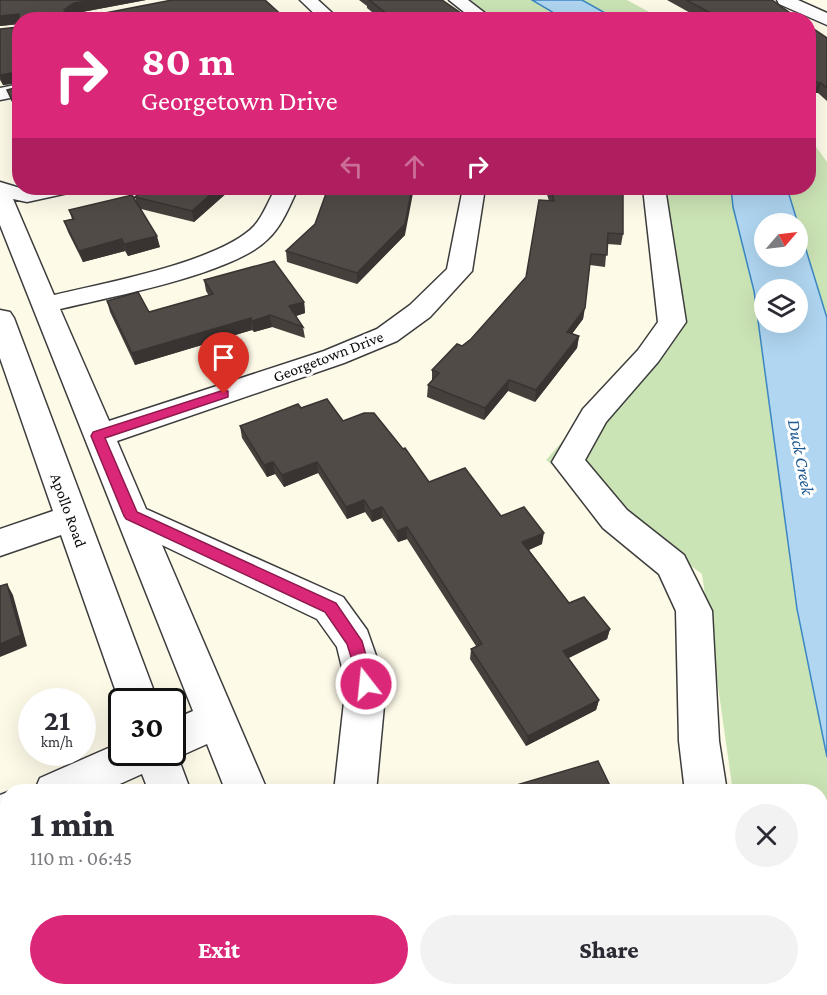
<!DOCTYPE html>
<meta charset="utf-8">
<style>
:root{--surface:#fff;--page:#f2f2f3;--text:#2b2b33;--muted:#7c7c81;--accent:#db2777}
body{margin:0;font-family:"Crimson Pro",serif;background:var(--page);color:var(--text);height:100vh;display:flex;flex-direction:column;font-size:22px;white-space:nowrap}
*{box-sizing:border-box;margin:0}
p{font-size:20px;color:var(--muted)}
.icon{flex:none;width:33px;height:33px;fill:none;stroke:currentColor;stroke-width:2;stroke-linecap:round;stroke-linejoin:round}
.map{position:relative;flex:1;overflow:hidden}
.side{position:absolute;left:0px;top:784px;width:828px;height:212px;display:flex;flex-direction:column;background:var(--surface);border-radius:24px 24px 0 0;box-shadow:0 6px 24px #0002}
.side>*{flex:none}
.hud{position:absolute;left:12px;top:12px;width:804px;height:183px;border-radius:24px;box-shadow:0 6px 24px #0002;background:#db2777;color:#fff;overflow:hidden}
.needle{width:39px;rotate:62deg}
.buttons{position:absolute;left:754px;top:213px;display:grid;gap:12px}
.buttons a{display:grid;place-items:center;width:54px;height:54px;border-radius:50%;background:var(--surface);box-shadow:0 6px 24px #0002;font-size:30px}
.speed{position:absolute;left:18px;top:688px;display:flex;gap:12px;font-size:30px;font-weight:700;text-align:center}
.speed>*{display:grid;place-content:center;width:78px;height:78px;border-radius:50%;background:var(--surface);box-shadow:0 6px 24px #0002;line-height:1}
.speed small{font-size:15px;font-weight:400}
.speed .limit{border:3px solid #111;border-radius:9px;background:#fff;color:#111}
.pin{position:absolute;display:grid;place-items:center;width:51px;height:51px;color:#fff;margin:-62px -26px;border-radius:50% 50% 50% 0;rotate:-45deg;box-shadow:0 0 6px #0007}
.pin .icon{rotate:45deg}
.me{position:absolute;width:66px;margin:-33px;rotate:344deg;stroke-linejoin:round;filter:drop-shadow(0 0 4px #0008)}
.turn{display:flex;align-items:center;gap:21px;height:126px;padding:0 30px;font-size:27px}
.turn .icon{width:78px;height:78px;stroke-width:2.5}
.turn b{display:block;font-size:42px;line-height:51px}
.lanes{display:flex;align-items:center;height:57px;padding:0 30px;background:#0003;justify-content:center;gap:30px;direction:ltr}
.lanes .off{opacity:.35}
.round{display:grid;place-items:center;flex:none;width:63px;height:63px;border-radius:32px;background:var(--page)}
.headline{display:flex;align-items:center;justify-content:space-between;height:102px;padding:0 30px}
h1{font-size:36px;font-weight:800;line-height:45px}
.primary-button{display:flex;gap:12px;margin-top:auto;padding:12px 30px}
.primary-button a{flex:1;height:69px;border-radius:36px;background:var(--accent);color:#fff;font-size:24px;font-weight:800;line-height:69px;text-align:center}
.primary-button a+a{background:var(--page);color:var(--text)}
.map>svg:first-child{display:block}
.green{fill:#cbe4b5;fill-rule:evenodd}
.water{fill:#b0d6f1;stroke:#3c87c3;stroke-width:1.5;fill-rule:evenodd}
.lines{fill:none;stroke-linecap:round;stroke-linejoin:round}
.minor-casing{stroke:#3d3d3d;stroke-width:3}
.minor{fill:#fff;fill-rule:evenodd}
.wall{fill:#46403d}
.shaded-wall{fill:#393432}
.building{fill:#514b47;stroke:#393432;stroke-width:1.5}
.route{fill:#db2777;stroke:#8e194d;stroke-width:1.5}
.labels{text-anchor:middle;stroke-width:6;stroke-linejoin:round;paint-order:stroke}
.street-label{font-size:16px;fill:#0a0a0a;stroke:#fff}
.water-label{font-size:18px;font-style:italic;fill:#1d5991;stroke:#fff}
</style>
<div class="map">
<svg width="827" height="995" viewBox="0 0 827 995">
<rect width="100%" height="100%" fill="#fefae8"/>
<path class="green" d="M451,0H627L662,19H478Z
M809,137L827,162V899L821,902L820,792H733L702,574L546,460L666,323L645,188H808ZM765,224H798V256H765ZM765,290H798V322H765Z"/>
<path class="water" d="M532,0H582L616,19H564Z
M731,188H787L827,318V757L797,609L754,291L733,207ZM765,224H798V256H765ZM765,290H798V322H765Z"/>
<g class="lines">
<defs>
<path id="minor" d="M300,0H318L340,20H321Z
M449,0H468L494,20H474Z
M777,0H798L827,13V25L779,4Z
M20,84V96L0,100V88Z
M0,182L20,188H71L68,193L27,202L13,199L54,295C105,283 212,263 250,230C262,220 268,201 276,188H298C290,205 282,226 268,239C234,274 110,297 60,309L109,421L324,351L377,329L410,305L447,269L463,188H485L472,271L430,317L397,341L344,363L117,441L146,509L343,597L367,630L386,684L376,792H334L346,684L337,647L317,619L162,545L268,792H226L207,744L178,757L191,792H149L142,774L102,792H34L40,778L122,742V753H172V720L193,711L0,225Z
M643,188H665L686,322L658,362L606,422L585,460L627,510L684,555L712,611L719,741L727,792H685L679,741L676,611L659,574L603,528L552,462L583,409L638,350L658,322Z
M0,310L10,312L14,318L158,702H122V709L61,535L0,556V529L53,511L0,358Z
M8,792V834L0,837V795Z
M827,924V972L820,975V927Z
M218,988H267L269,995H219Z
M305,988H354L357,995H307Z
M696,988H756L754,995H693Z"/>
</defs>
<use href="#minor" class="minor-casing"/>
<use href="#minor" class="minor"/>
</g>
<path class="wall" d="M0,0H146L77,13H105L172,0H265L287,20H20V119L11,100L7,90L18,87V83L3,85L0,80V29L19,27V24L0,26Z
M359,0H442L471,20H382L367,8V6Z
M667,0H772L800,20H703Z
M808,25L827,38V101L818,93H814L808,88Z
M146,188H252L244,195L229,191L194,222L141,209L160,247L128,256L125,251L83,262L68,232L64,221L72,219L69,210L136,200L135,197Z
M545,188H623V234L621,245L607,244L605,267L590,265L583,319L572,334L579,336L577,348L535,402L508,391L484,420L427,397L428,385L432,381V370L471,339L526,277L549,201Z
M315,224L405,235L357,284L287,262L286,251Z
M204,280L304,302L305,313L296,316L303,327L305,338L272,327L254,332L252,330L135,365L110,312L107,301L149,312L209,296L206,291Z
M301,408L343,421L429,482L501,516L542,544L529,550L569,603L610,629L607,639L568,658L599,700L596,710L526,746L470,659L471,649L476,646L407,539L398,542L382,518L372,522L365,512L347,519L318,473L284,487L275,474L267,477L242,438L240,426Z"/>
<path class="shaded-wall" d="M93,0H146L77,13L67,20L64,10L74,3Z
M19,14L20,24L0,26V16Z
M18,72L20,83L3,85L0,75Z
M818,83H821L818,93H814Z
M218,188H228L229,191L194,222L192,211Z
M243,188H252L244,195Z
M412,188H414L405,235L357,284V273Z
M157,236L160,247L128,256L124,244Z
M122,239L125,251L83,262L79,251Z
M304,302L305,313L290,318L289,306Z
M585,308L583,319L565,343L567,332Z
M270,315L272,327L254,332L252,321Z
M251,318L252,330L135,365L132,353Z
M579,336L577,348L535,402L536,390Z
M509,380L508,391L484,420L485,408Z
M273,462L275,474L267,477L264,465Z
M317,462L318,473L284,487L282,475Z
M364,500L365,512L347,519L346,507Z
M382,507V518L372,522L371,511Z
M407,527V539L398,542L397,531Z
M544,533L542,544L521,553L522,542Z
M7,584L13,595L27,646L0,657V644Z
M610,629L607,639L561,662L563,651Z
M599,700L596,710L526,746L528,736Z
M122,988H126L128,995H124Z"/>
<path class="building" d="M0,0H93L74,3L64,10L66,13H105L172,0H265L287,20H20V116L7,90L18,87V72L0,75V29L19,27V14L0,16Z
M369,0H442L471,20H395Z
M686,0H772L800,20H724Z
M808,25L827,38V88L821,83H818L808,75Z
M146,188H218L192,211L135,197Z
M328,188H412L405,224L357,273L286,251L315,224Z
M550,188H623V234L608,233L607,255L591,254L585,308L567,332L579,336L536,390L509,380L485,408L428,385L439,373L432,370L457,344L462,346L471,339L526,277L539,200L554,201Z
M132,195L157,236L124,244L122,239L79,251L64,221L74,219L69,210Z
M274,261L304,302L289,306L303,327L270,315L252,321L251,318L132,353L107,301L138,292L149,312L213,294L204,280Z
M327,399L343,421L364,413H374L403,449L405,448L429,482L465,468L501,516L524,507L544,533L522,542L569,603L584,597L610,629L563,651L599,700L528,736L471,649L482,644L407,527L397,531L382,507L371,511L364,500L346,507L317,462L282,475L273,462L264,465L240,426L298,404L301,408Z
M7,584L21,635L0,644V586Z
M598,761L613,792H493Z
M8,919V988H122L124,995H0V922Z"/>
<path class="route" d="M224,390L228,391V397L105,438L137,512L336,603L362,641L374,684L372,689L366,691L361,689L347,644L325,612L126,519L124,516L91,436L93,432Z"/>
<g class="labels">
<g class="street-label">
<text transform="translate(328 356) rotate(-21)" y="6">Georgetown Drive</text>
<text transform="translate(69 510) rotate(70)" y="6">Apollo Road</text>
</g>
<g class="water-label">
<text transform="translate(801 457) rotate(79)" y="6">Duck Creek</text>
</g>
</g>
</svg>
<div class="buttons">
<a><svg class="needle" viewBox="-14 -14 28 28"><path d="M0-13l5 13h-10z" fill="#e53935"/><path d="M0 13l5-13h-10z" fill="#7c7c81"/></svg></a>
<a><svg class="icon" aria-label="layers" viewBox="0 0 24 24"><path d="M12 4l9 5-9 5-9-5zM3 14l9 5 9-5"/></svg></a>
</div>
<div class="speed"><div>21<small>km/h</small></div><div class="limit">30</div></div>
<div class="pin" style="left:224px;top:394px;background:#d93025"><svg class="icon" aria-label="arrive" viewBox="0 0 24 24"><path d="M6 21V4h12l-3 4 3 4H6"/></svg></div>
<svg class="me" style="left:366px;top:684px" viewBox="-20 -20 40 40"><circle r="17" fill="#db2777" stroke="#fff" stroke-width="3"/><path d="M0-11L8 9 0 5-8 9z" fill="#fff"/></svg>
<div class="hud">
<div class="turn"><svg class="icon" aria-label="right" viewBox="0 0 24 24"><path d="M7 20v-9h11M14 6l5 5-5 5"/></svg><div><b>80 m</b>Georgetown Drive</div></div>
<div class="lanes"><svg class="icon off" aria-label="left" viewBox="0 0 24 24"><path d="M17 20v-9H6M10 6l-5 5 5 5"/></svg><svg class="icon off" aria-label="ahead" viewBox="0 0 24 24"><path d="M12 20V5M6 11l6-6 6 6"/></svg><svg class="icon" aria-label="right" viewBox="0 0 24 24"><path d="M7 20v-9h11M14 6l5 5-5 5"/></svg></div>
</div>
<section class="side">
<div class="headline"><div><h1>1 min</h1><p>110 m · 06:45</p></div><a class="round"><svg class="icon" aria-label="close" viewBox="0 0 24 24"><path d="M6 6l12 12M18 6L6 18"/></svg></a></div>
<div class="primary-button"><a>Exit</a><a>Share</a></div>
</section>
</div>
